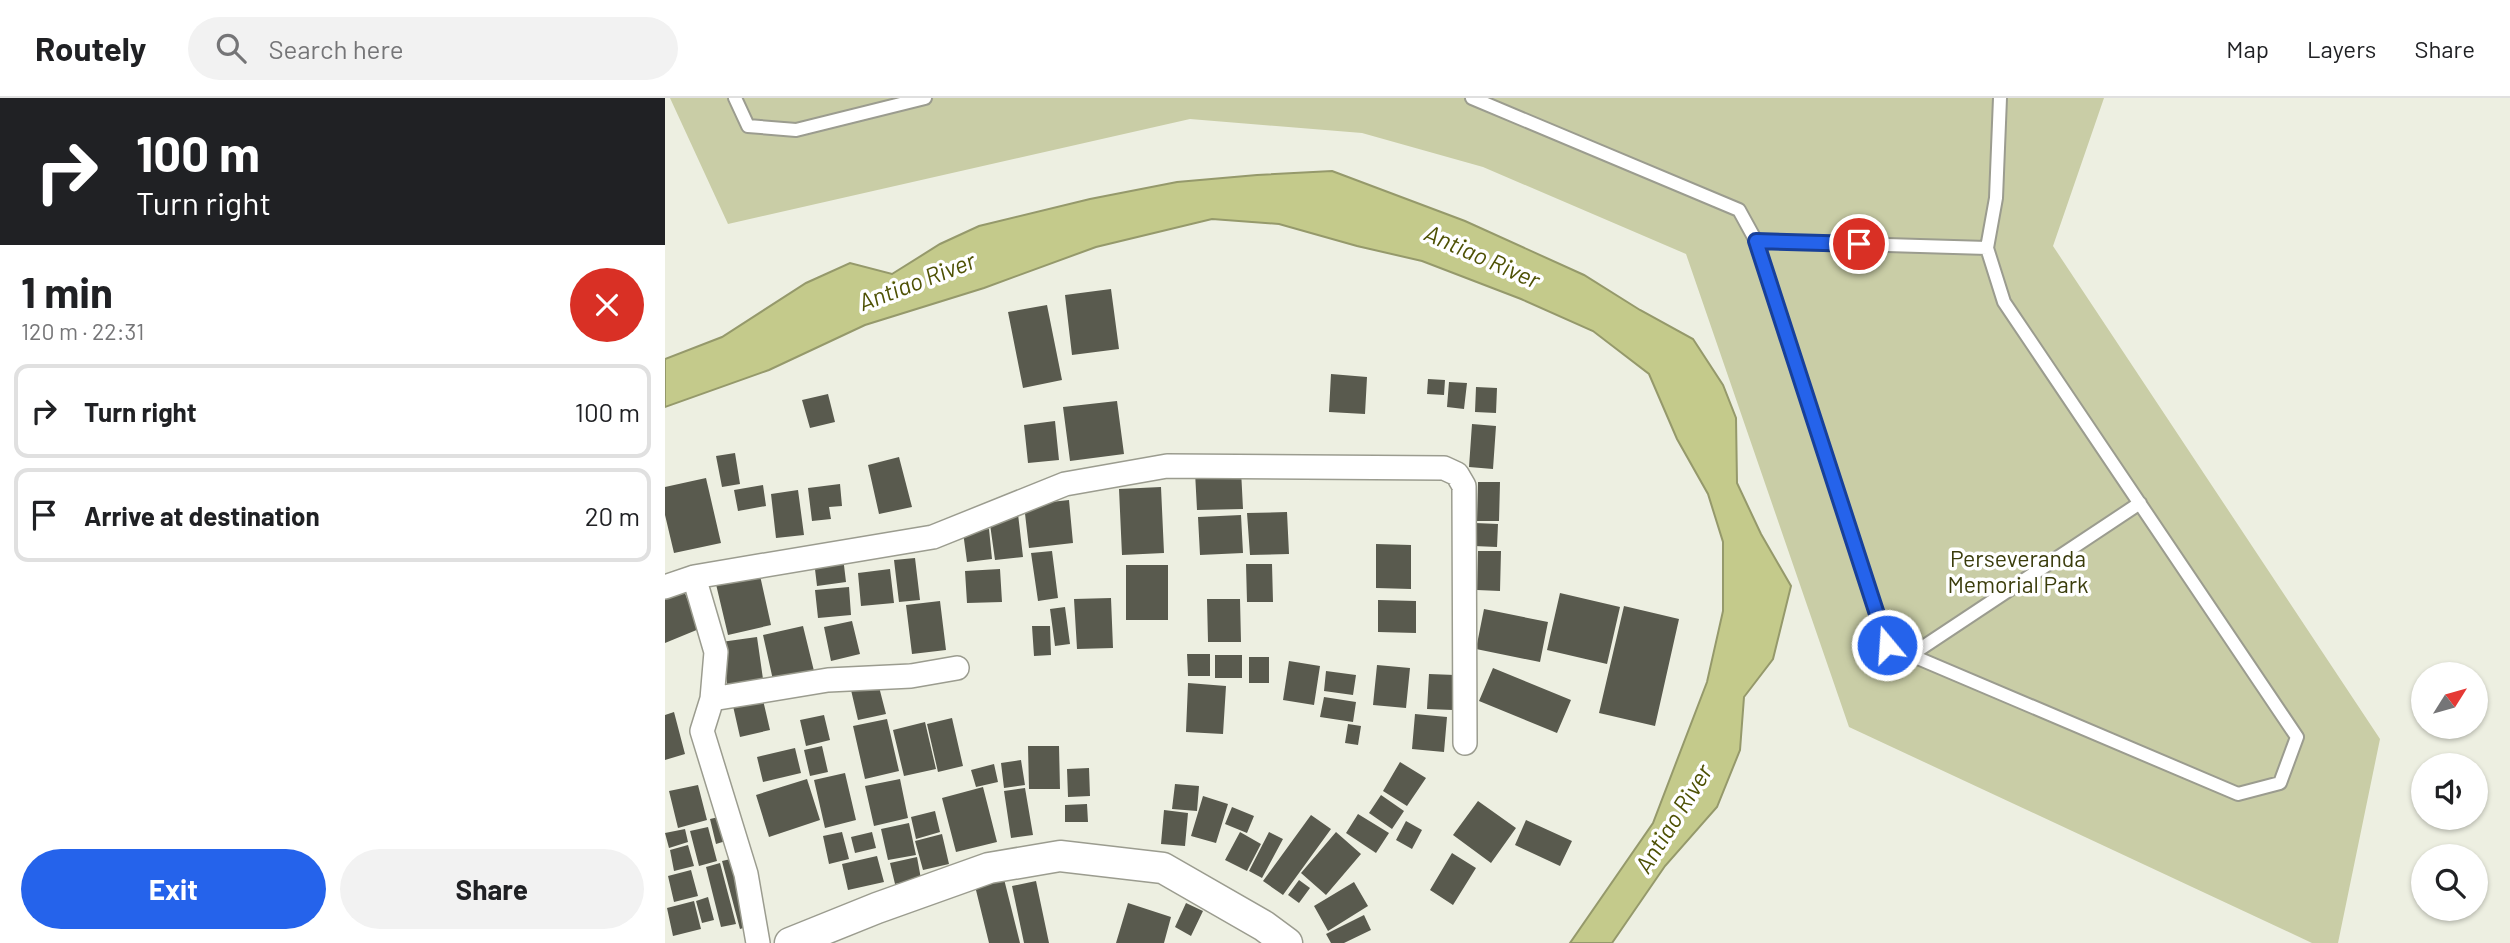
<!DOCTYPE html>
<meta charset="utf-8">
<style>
:root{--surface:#fff;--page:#f2f2f2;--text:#202124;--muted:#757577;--line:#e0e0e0;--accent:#2563eb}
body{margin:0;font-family:Barlow,sans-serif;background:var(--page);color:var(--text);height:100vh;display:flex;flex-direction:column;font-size:26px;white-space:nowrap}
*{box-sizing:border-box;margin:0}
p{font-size:23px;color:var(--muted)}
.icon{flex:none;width:38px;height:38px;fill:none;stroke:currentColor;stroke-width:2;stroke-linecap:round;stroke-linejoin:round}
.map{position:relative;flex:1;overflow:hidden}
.details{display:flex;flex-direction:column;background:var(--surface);width:665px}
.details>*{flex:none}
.top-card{background:#202124;color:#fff;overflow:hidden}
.needle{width:46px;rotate:53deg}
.fabs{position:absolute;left:1746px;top:564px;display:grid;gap:14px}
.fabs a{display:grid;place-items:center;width:77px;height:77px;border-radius:50%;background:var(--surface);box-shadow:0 2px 5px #0004;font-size:35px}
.pin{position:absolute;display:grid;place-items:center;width:60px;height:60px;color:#fff;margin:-30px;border:4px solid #fff;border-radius:50%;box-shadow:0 2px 7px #0007}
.me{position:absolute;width:77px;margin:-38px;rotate:342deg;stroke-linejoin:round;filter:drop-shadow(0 0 5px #0008)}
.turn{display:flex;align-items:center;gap:24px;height:147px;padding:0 21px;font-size:32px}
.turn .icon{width:91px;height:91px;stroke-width:2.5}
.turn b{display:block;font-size:49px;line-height:60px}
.round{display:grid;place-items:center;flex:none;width:74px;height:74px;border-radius:37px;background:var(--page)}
.summary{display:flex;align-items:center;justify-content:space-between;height:119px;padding:0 21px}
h1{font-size:42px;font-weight:700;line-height:52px}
.primary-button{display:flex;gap:14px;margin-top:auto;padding:14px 21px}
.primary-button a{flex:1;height:80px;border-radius:42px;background:var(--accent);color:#fff;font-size:28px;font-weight:700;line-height:80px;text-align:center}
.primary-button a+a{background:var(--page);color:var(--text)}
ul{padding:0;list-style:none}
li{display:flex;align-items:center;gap:21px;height:94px;margin:0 14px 10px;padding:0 7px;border:4px solid var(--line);border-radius:14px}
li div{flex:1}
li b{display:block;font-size:26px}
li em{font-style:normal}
header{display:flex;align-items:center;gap:42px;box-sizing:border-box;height:98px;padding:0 35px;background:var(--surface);border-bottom:2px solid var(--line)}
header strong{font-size:33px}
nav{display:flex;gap:38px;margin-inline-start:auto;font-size:24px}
.search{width:490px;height:63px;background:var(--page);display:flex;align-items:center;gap:18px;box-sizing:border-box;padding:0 24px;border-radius:38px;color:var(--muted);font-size:26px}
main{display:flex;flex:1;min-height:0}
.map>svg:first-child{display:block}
.green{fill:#c9cda6}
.water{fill:#c4ca8b;stroke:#95996b;stroke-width:2}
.building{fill:#595a4e}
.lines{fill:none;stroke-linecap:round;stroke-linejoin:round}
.service-casing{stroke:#9b9c8f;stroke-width:16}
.minor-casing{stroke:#9b9c8f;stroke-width:26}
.tertiary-casing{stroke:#9b9c8f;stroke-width:33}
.service{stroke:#fff;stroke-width:12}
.minor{stroke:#fff;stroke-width:23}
.tertiary{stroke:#fff;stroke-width:30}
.route-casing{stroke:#184099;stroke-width:18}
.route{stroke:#2563eb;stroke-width:12}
.labels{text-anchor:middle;stroke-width:7;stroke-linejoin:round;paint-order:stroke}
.park-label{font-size:23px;fill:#3a3c0b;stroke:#fff}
.water-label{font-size:24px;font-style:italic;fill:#4e5104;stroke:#fff}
</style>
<header>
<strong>Routely</strong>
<div class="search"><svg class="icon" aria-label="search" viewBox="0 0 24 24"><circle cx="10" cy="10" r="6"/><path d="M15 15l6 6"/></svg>Search here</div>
<nav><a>Map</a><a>Layers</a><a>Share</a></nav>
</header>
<main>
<section class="details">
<div class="top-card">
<div class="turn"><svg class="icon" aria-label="right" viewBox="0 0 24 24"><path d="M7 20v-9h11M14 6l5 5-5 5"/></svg><div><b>100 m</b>Turn right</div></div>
</div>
<div class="summary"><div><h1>1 min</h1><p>120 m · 22:31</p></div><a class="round" style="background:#d93025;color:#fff"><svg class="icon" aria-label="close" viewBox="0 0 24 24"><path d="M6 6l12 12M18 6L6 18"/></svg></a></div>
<ul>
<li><svg class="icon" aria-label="right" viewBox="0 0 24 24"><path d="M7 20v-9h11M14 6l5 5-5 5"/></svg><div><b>Turn right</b></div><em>100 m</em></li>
<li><svg class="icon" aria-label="arrive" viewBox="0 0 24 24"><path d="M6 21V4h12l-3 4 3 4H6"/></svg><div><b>Arrive at destination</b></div><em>20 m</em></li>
</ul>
<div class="primary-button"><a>Exit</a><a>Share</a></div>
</section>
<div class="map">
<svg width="1845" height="845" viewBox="0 0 1845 845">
<rect width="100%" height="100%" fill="#edefe1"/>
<path class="green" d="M5,0H1439L1388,148L1715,641L1673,845H1647L1184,629L1021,156L818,69L697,35L525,21L63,126Z"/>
<path class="water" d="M667,73L800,123L919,177L975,212L1028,241L1058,287L1071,320L1072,385L1096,436L1126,488L1108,561L1079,599L1075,652L1052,709L1000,768L947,845H905L988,725L1042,584L1058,513V444L1043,396L1012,341L984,276L928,233L856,201L757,163L692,148L614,126L547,121L431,149L319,190L200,227L104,272L0,309V261L57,239L141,185L185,165L227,176L275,146L314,128L425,101L512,84L592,77Z"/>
<path class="building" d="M446,191L454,251L407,257L400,197Z
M382,207L397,282L358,290L343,214Z
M666,276L702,279L700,316L664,314Z
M763,281L780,282L779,297L762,296Z
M784,284L802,285L799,311L782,309Z
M811,289L832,290L831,315L810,314Z
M163,296L170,324L145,330L137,302Z
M452,303L459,356L405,363L398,309Z
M390,323L394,362L363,365L359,327Z
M807,326L831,328L828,371L804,369Z
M70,355L75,386L57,389L51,358Z
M234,359L247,409L214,416L203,367Z
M576,372L578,411L532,412L530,374Z
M41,380L56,445L9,455L0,417V389Z
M813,384H835L834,423H812Z
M175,386L177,408L164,409L166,421L147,423L143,390Z
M98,387L101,408L73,413L69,392Z
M496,389L499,455L457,457L454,391Z
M133,392L139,437L111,440L106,396Z
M404,402L408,445L364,450L359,407Z
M622,414L624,456L585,457L582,415Z
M353,416L358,459L330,462L324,419Z
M576,417L578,455L535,457L533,419Z
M810,425L833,426L832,449L809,448Z
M324,431L327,461L302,464L298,434Z
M711,446L746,447V491L711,490Z
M387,453L393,500L373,503L366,455Z
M813,453H836L835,493L812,492Z
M178,459L181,484L152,488L149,463Z
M250,460L255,502L234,504L229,462Z
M581,466H607L608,504H582Z
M461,467H503V522H461Z
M225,471L229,505L196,508L193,475Z
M335,471L337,504L302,505L300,473Z
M94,473L106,527L63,537L50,482Z
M16,485L34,531L0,545V491Z
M184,489L186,517L153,520L150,492Z
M895,495L955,509L942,566L882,552Z
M446,500L448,550L412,551L409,501Z
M542,501H575L576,544H543Z
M713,502L751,503V535L713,534Z
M275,503L281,552L247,556L241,507Z
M959,508L1014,521L990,628L934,615Z
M400,509L405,546L390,548L385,511Z
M819,511L883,524L875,564L811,551Z
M187,523L195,556L166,563L159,529Z
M138,528L149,573L108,582L98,537Z
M367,528H385L386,557L369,558Z
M92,539L98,581L62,586L56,544Z
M522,556H545V578H523Z
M550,557H577V580H550Z
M584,559H604V585H584Z
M624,563L655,568L649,607L618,602Z
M712,567L745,570L741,610L708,607Z
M828,570L906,602L892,635L814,603Z
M661,573L691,577L688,597L659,593Z
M764,576L790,577L788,612L762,611Z
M213,585L221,616L193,622L186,592Z
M523,585L561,588L558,636L521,634Z
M659,599L691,604L688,624L655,619Z
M98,602L105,632L75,639L68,608Z
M9,614L20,656L0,662V617Z
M750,616L782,619L779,654L747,651Z
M159,617L165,642L141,648L135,622Z
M287,620L298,668L273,674L262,626Z
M222,621L234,673L200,681L188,628Z
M260,624L271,671L239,678L228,632Z
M683,626L696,628L693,647L680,645Z
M157,648L163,674L145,678L139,652Z
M363,648H394L395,691H364Z
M130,650L136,675L98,684L92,659Z
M356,662L360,687L339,690L336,665Z
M735,664L761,680L742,708L718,693Z
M329,666L333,684L311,689L306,672Z
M424,670L425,698L403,699L402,671Z
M180,675L191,722L160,730L149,682Z
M142,681L155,722L104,739L91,697Z
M235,681L243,720L209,728L200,688Z
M510,686L534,688L532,713L507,711Z
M33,687L42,722L13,730L4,693Z
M318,689L332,744L291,754L277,700Z
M360,690L368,737L346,740L339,693Z
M716,697L739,713L727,731L704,715Z
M538,698L563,706L551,745L526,738Z
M813,703L851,730L826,765L788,737Z
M422,706L423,724H400V707Z
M567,709L589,718L582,735L560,726Z
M499,712L523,715L520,748L496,746Z
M270,713L275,734L251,741L246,719Z
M693,716L724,735L711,755L681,735Z
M646,717L666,731L618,797L598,783Z
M58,718L64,742L51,746L45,721Z
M861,722L907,743L895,768L850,747Z
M741,723L757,732L747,751L731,742Z
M244,725L251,757L223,762L216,731Z
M43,729L52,763L34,768L25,733Z
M20,731L23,744L4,750L0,735Z
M177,734L184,761L164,766L158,738Z
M207,734L211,750L190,755L186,739Z
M575,734L596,746L582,773L560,762Z
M604,734L618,741L597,780L584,773Z
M671,734L696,756L661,797L636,775Z
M277,736L284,766L258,772L250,743Z
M23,747L29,768L9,773L5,752Z
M787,755L811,770L788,807L765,792Z
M212,758L219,784L183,792L177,766Z
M252,759L256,781L230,786L225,765Z
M70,760L88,827L75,831L57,763Z
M55,765L71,826L56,829L41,769Z
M26,772L33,798L9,804L3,778Z
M338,777L355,845H324L309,784Z
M634,782L645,790L634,805L623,797Z
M371,783L384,845H359L347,788Z
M689,784L703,808L663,833L649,808Z
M43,799L49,822L37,825L31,803Z
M29,803L36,831L8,838L2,810Z
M463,805L506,819L499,845H451Z
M521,805L538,813L526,838L510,829Z
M699,817L706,832L679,845H666L661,836Z"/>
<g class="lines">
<defs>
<path id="service" d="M70,0L83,28L131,32L260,0
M807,0L1074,112L1091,143L1222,547L1573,696L1615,685L1632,639L1339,204L1322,150L1331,100L1335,0
M1091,143L1322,150
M1246,557L1475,405"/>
<path id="minor" d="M0,489L29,479
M47,601L163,582L246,578L292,570
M93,845L81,776L37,633L47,601L51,554L29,479L268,439L400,386L502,368L779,370L792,376L799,388L800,645"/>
<path id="tertiary" d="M125,845L212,810L324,770L395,758L498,770L599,828L622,845"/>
</defs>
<use href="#service" class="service-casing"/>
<use href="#minor" class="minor-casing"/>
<use href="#tertiary" class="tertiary-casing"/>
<use href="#service" class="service"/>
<use href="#minor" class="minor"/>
<use href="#tertiary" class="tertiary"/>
</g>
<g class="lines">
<defs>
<path id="route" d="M1194,146L1091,143L1222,547"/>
</defs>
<use href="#route" class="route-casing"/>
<use href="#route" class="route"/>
</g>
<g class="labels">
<g class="park-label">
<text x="1353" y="469">Perseveranda<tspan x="1353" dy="26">Memorial Park</tspan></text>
</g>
<g class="water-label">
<text transform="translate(817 159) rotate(24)" y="8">Antiao River</text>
<text transform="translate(252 184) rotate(-21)" y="8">Antiao River</text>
<text transform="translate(1009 721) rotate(-58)" y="8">Antiao River</text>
</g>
</g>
</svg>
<div class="fabs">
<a><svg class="needle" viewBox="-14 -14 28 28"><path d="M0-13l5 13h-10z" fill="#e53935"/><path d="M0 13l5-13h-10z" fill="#757577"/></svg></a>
<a><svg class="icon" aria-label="sound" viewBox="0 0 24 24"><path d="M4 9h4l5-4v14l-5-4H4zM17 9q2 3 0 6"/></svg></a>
<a><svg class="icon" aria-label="search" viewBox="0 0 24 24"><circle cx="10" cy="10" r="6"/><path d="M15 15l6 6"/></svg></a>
</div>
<div class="pin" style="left:1194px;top:146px;background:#d93025"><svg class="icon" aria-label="arrive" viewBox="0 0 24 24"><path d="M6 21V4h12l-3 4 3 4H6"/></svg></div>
<svg class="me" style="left:1222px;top:547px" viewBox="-20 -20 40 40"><circle r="17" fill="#2563eb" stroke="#fff" stroke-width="3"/><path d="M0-11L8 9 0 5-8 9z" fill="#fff"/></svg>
</div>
</main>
